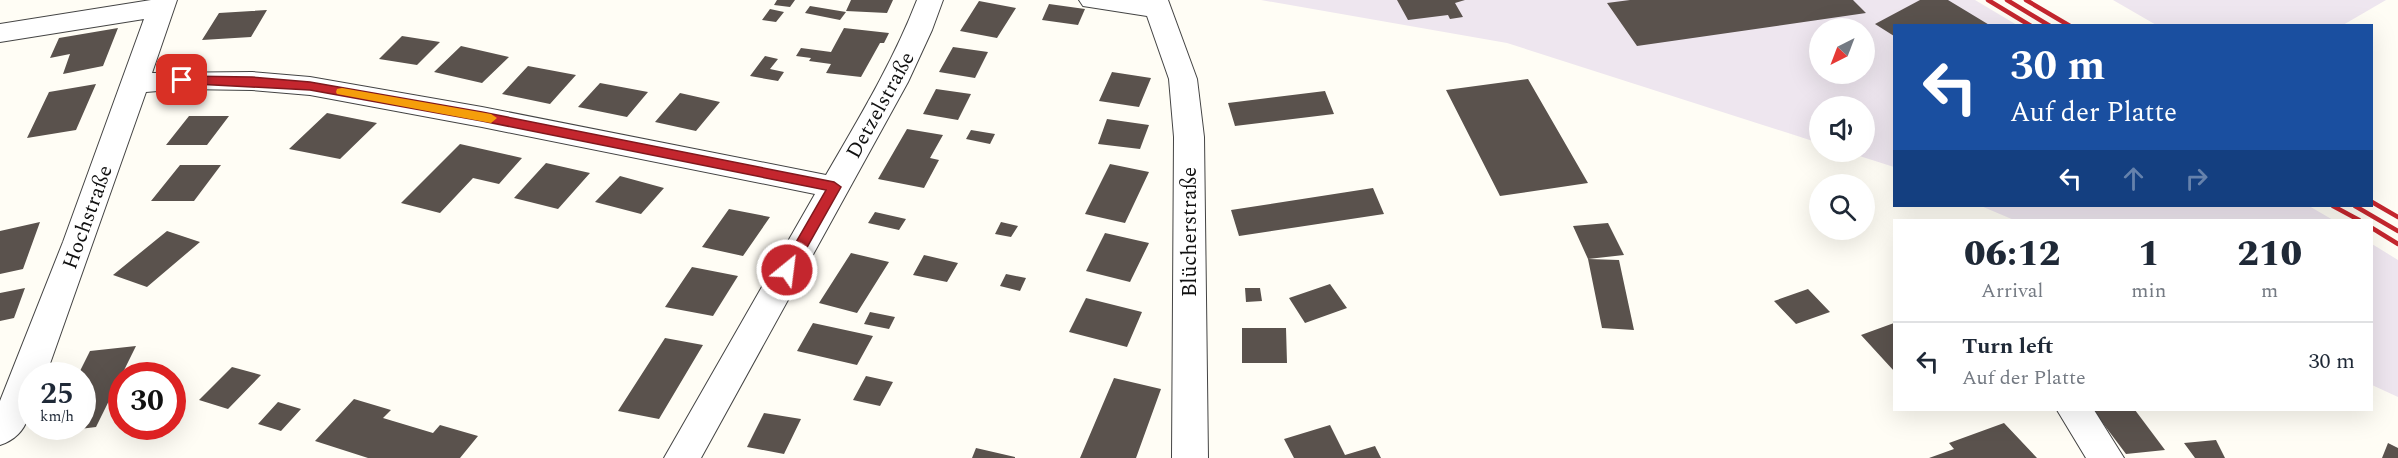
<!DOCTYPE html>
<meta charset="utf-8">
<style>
:root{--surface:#fff;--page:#f6f6f7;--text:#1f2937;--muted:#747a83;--line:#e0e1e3}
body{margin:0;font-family:Spectral,serif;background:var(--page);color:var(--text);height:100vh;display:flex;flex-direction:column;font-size:22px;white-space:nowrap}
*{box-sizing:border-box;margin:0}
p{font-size:20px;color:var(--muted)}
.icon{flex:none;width:33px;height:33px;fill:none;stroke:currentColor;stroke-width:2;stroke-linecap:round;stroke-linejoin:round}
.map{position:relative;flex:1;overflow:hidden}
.details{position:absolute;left:1893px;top:219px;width:480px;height:192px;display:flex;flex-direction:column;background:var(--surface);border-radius:0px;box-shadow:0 6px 24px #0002}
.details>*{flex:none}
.guide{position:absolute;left:1893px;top:24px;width:480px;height:183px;border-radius:0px;box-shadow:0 6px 24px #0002;background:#1a4fa0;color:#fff;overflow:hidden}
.needle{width:39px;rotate:222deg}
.tools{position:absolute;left:1809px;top:18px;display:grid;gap:12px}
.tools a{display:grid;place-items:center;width:66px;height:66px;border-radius:50%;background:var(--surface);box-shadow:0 6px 24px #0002;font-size:30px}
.speed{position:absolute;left:18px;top:362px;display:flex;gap:12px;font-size:30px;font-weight:700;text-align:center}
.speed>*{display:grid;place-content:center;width:78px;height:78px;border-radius:50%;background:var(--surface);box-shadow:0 6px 24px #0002;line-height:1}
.speed small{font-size:15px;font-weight:400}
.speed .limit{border:9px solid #d22;background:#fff;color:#111}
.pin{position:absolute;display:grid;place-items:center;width:51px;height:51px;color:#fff;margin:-26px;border-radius:12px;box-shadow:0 3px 9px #0006}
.me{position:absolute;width:66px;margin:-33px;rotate:29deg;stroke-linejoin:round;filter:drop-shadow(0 0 4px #0008)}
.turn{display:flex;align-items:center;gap:21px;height:126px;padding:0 18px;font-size:27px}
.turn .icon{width:78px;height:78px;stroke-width:2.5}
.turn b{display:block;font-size:42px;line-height:51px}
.lanes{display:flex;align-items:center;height:57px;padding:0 18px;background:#0003;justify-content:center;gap:30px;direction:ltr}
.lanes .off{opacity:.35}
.eta{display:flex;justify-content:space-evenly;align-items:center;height:102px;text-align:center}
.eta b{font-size:36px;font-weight:800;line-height:42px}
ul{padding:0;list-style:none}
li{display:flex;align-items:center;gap:18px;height:78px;padding:0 18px;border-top:2px solid var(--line)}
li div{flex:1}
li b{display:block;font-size:22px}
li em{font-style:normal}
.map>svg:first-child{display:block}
.industrial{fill:#eee6ef;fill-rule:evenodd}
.building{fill:#5a524d}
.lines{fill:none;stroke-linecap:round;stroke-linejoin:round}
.street-casing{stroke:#444;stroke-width:2}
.street{fill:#fff;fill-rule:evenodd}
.rail{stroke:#c4262e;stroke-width:4.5}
.route{fill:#c4262e;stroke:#7f191e;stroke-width:1.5}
.slow{fill:#f59e0b}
.labels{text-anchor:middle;stroke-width:6;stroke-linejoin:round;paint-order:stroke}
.street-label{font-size:21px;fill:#111;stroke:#fff}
</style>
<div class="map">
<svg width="2398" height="458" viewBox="0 0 2398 458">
<rect width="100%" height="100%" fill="#fffdf5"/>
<path class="industrial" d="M1261,0H1975L2017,25L1894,26V167L1847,152H1864V106H1820L1819,143L1507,43ZM1820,28H1864V74H1820Z
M2113,0H2386L2343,25L2158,26Z
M1981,206H2309L2333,220H2014Z
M2372,244L2398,260V397L2372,385Z"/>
<path class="building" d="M777,0H795L790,7L774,5Z
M851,0H893L887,13L846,11Z
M1397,0H1465L1455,3L1463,17L1450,19L1448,15L1408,20Z
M1630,0H1853L1866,13L1637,46L1607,3Z
M1920,0H1948L1991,26H1894V36L1875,24Z
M979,1L1016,8L997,38L960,31Z
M1049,4L1085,9L1078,25L1042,20Z
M810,6L846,12L840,20L805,13Z
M770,9L784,12L776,22L762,20Z
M267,10L251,37L202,40L219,13Z
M118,28L103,66L63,74L70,54L50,58L59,38Z
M844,28L889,33L884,43H880L861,77L826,73L831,64L809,61L811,58L796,56L801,48L831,52Z
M402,36L440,42L417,65L379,59Z
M461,46L509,57L482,83L434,72Z
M953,47L988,52L975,78L939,72Z
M765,56L778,59L770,69L784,72L778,81L750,76Z
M528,66L576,75L550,104L502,94Z
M1112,72L1151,78L1139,107L1099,101Z
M1528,79L1588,183L1500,196L1446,90Z
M600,83L648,92L627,117L578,107Z
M96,84L76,130L27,138L49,92Z
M936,89L971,94L958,120L923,114Z
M1325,91L1334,114L1235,126L1228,103Z
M680,93L720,102L696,131L655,122Z
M327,113L377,123L340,159L289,149Z
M189,116H229L207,145H166Z
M1107,119L1149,125L1140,149L1098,144Z
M907,129L943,135L930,158L939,160L924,188L878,179Z
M971,130L995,134L990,144L966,139Z
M460,144L522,158L499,184L473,178L440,213L401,203Z
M546,163L590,173L558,209L514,198Z
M1110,164L1149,172L1125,223L1085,214Z
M180,165H221L194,201H151Z
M620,176L664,188L641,214L595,202Z
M1373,188L1384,214L1239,236L1231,210Z
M729,209L770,217L743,256L702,247Z
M875,212L906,219L899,230L868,223Z
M40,222L23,269L0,274V231Z
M1001,222L1018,226L1011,237L995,234Z
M1608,223L1624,255L1588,259L1573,226Z
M167,231L200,242L147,287L113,275Z
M1105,233L1149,243L1130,282L1086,271Z
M851,253L889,262L857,313L819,303Z
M924,255L958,263L947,282L913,275Z
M1588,259L1619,260L1634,330L1602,328Z
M692,267L738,276L713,316L665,307Z
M1006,274L1026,278L1020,291L1000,286Z
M1330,284L1347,308L1305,323L1289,298Z
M25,288L14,318L0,321V293Z
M1245,288H1260L1262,301L1246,302Z
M1808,289L1830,312L1796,324L1774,301Z
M1086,298L1142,312L1127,347L1069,332Z
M870,312L895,317L889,329L864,324Z
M813,323L873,336L857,365L797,351Z
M1894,323V371L1861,335Z
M1242,328H1286L1287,363H1242Z
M665,338L703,345L659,419L618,411Z
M136,346L96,427L47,433L51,426H82V375H78L90,351Z
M232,367L261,375L228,409L199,400Z
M866,376L893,382L880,406L853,400Z
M1114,378L1161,389L1136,458H1080Z
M354,399L391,410L383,418L433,433L440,425L478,436L460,458H368L315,441Z
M278,402L301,409L281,431L258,424Z
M2093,410H2135L2165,450L2126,454Z
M764,413L801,419L784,454L747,447Z
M2004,423L2037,458H1929L1954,449L1949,443Z
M1330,425L1345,455L1375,446L1381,458H1294L1284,439Z
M2216,440L2225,458H2195L2184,443Z
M2388,443L2398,448V458H2382Z
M976,448L1015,457V458H972Z"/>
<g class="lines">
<defs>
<path id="street" d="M151,0H177L152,73L252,72L310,77L482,107L826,175C859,118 893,62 917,0H943L932,30L908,82L701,458H664L815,194L482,127L310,95L252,90L182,89L146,92L46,375H32C32,404 33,434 0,445V401L63,242L144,19L0,42V24Z
M1079,0H1168L1197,79L1204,137L1208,458H1172L1174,137L1169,79L1147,16L1083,6Z
M2057,410H2094L2124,458H2086Z"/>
</defs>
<use href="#street" class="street-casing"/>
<use href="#street" class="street"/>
<path class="rail" d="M1988,0L2031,26
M2007,0L2050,26
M2026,0L2070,26
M2372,202L2398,217
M2333,206L2359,220
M2355,206L2398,231
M2372,228L2398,244"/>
</g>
<path class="route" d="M182,76L252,77L310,82L482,112L834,182L841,187L792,274L787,276L780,270L826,190L482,121L310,90L177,83V77Z"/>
<path class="slow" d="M342,88L491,114L497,118L491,123L337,94L336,92L337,89Z"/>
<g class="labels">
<g class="street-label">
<text transform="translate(880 105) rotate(-61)" y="7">Detzelstraße</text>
<text transform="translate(87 217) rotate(-70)" y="7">Hochstraße</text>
<text transform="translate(1189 232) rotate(-90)" y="7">Blücherstraße</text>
</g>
</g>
</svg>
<div class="tools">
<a><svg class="needle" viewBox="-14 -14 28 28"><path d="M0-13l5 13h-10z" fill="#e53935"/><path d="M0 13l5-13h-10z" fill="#747a83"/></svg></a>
<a><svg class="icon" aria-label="sound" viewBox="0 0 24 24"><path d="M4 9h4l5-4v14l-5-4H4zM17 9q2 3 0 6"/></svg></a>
<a><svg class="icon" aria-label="search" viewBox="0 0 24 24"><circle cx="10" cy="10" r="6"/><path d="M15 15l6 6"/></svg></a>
</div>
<div class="speed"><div>25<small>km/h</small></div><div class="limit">30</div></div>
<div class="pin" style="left:182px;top:80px;background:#d93025"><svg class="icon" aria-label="arrive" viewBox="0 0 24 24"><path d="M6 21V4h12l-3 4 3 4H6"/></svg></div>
<svg class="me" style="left:787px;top:270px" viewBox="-20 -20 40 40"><circle r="17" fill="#c4262e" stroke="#fff" stroke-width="3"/><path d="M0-11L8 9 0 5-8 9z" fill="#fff"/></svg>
<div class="guide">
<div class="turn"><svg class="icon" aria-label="left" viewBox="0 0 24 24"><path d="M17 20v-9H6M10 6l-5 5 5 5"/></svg><div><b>30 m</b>Auf der Platte</div></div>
<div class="lanes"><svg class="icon" aria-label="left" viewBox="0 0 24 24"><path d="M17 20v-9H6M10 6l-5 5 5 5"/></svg><svg class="icon off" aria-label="ahead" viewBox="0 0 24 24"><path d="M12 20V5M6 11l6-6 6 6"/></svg><svg class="icon off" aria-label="right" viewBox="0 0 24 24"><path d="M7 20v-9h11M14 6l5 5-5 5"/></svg></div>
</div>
<section class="details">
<div class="eta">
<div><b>06:12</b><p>Arrival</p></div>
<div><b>1</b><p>min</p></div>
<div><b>210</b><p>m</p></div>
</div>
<ul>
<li><svg class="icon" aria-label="left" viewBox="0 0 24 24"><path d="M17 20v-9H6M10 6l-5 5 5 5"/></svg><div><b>Turn left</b><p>Auf der Platte</p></div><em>30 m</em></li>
</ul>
</section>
</div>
